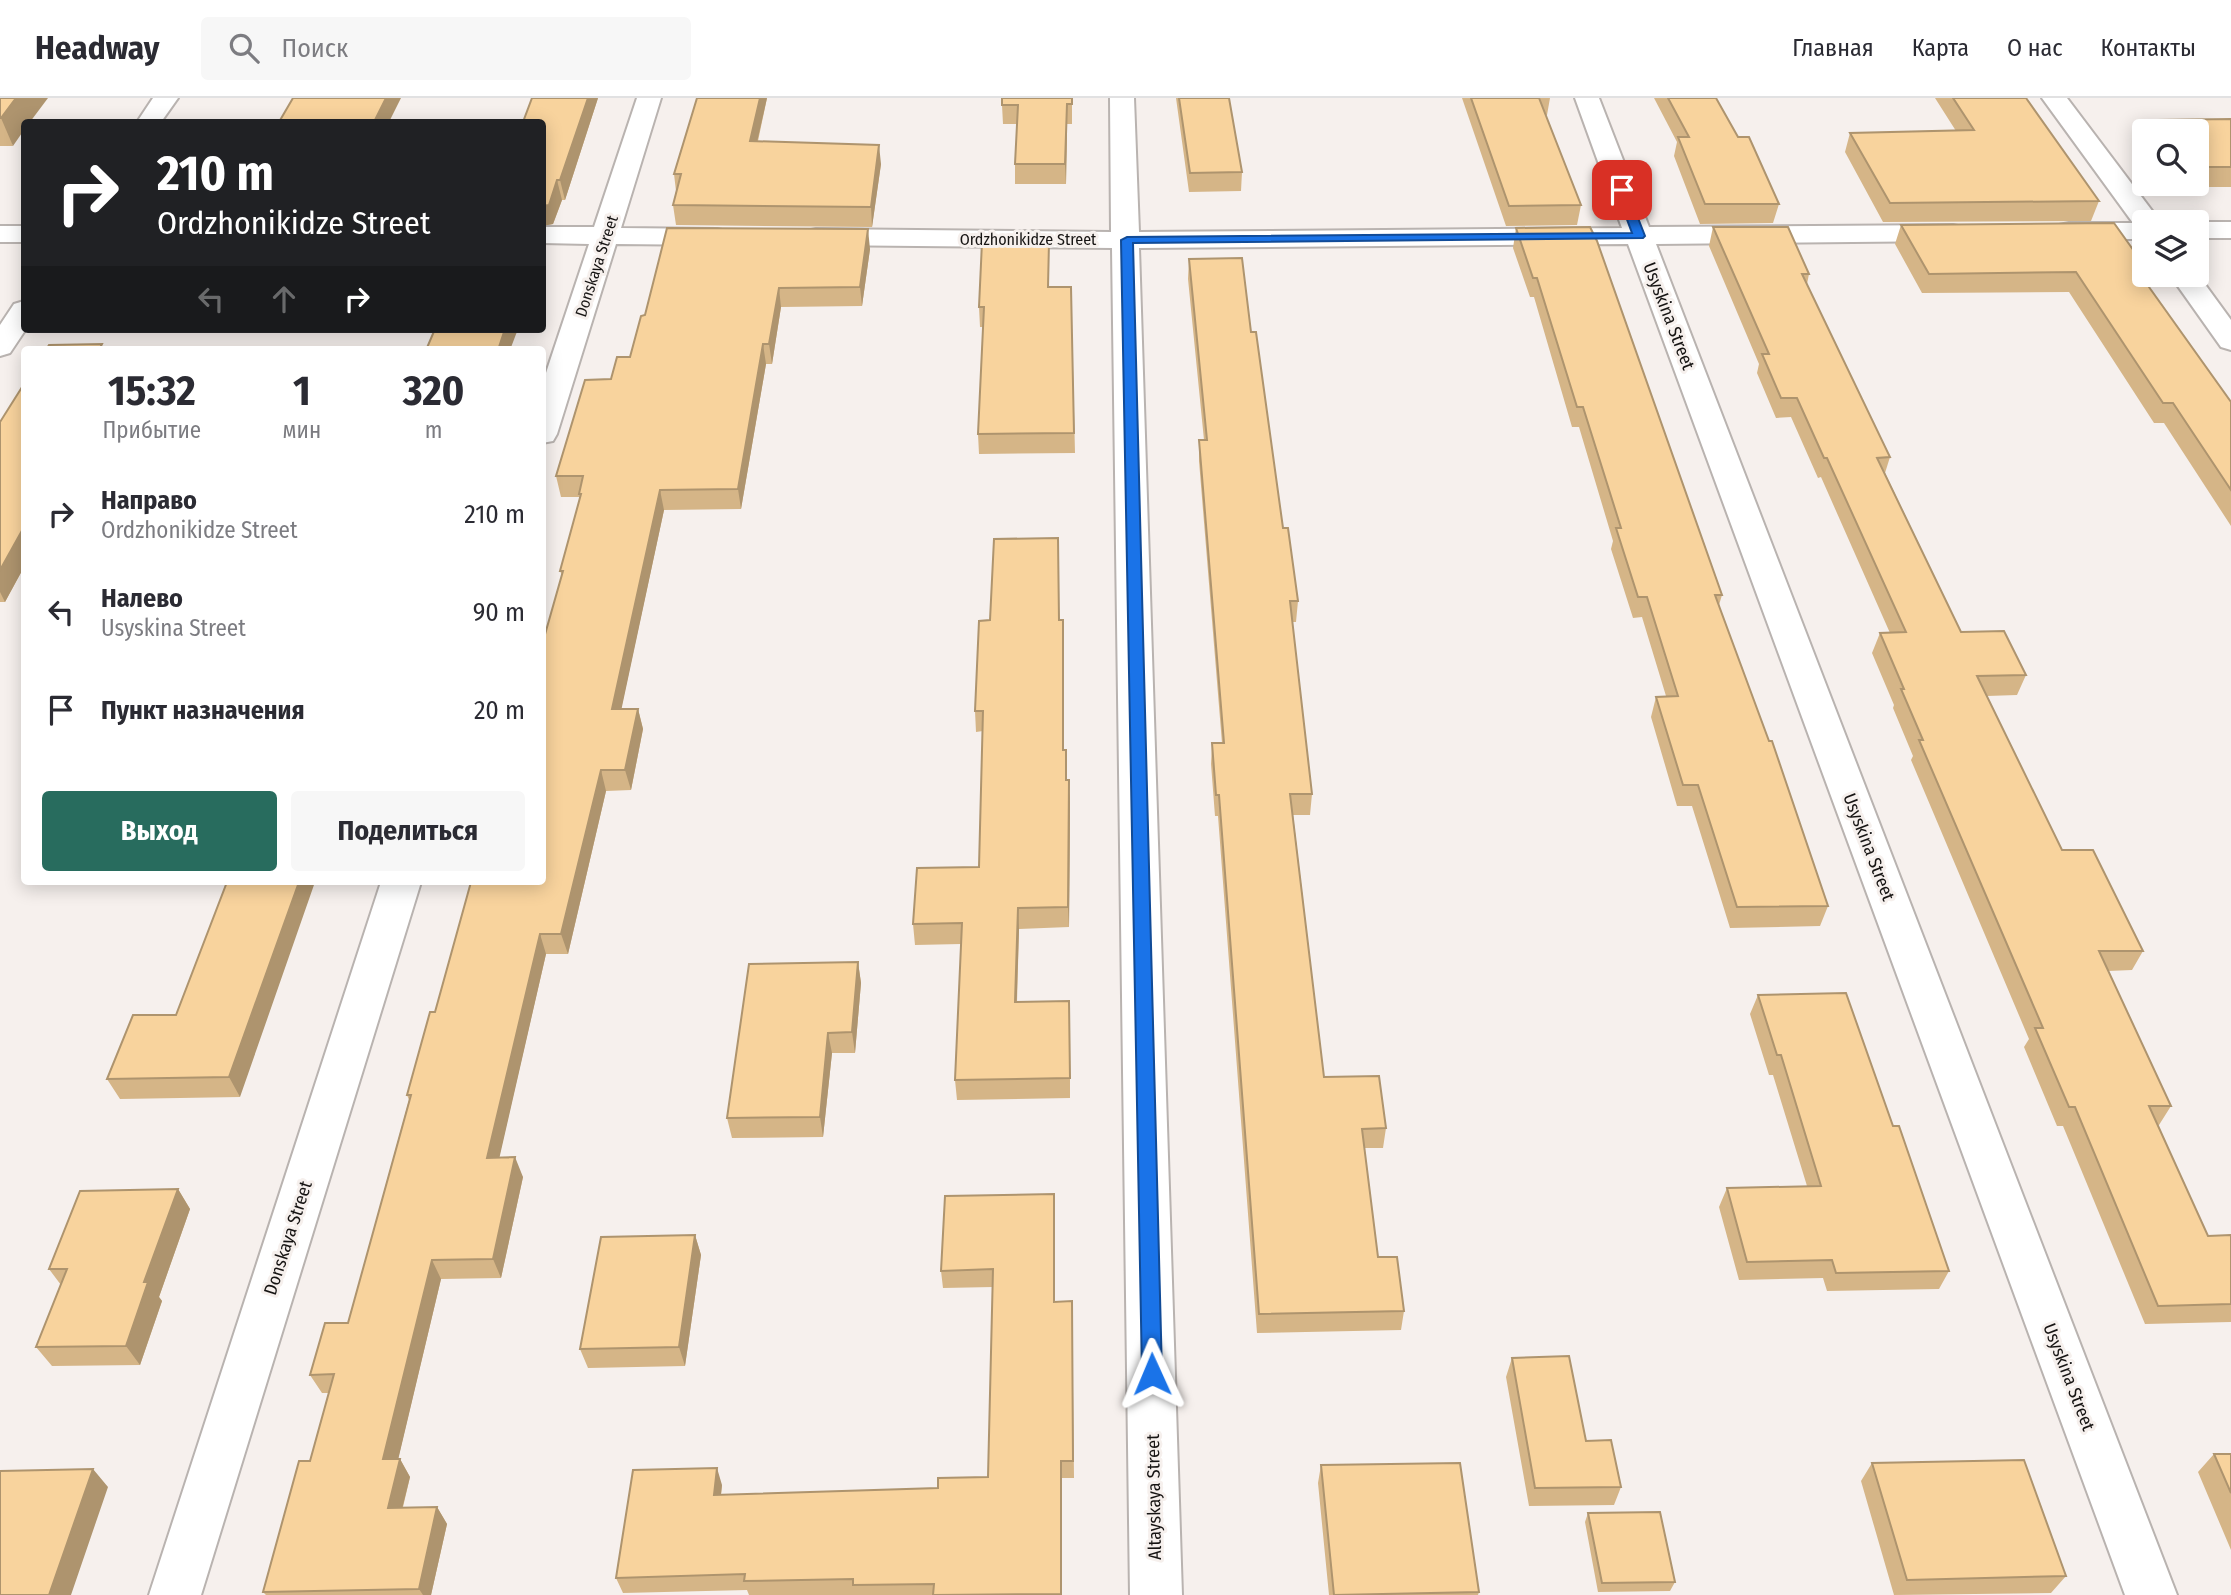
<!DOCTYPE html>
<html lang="ru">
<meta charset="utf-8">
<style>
:root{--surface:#fff;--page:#f7f7f7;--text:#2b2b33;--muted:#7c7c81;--line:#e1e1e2;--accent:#286c5e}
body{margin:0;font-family:"Fira Sans Condensed",sans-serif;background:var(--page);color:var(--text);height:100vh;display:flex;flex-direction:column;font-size:26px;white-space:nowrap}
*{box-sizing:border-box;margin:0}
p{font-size:23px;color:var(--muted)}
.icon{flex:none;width:38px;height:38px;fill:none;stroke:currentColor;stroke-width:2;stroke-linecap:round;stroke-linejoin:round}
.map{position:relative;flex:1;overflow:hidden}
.side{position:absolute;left:21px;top:248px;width:525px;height:539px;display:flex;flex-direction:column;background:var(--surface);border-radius:7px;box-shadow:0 4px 18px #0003}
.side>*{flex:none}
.banner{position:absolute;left:21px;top:21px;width:525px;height:214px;border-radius:7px;box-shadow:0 4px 18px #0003;background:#202124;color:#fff;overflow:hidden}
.controls{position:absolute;left:2132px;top:21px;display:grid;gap:14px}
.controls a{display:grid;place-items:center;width:77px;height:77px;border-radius:7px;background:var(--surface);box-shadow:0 4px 18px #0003;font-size:35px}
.pin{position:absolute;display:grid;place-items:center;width:60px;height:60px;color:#fff;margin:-30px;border-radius:14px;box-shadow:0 4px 10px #0006}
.me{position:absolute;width:77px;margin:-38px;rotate:359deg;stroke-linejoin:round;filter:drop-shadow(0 0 5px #0008)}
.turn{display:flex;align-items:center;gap:24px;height:147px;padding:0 21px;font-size:32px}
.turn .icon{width:91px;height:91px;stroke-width:2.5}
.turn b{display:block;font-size:49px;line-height:60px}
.lanes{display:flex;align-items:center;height:66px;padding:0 21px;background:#0003;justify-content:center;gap:35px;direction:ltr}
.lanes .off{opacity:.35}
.eta{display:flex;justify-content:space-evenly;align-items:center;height:119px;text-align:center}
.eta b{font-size:42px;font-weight:700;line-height:49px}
.action{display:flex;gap:14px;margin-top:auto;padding:14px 21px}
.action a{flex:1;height:80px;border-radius:7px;background:var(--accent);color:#fff;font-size:28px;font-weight:700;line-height:80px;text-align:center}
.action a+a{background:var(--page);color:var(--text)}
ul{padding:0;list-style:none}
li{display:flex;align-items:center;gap:21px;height:98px;padding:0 21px}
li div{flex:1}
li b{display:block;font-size:26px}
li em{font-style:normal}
header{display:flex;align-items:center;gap:42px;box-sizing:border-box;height:98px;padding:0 35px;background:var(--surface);border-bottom:2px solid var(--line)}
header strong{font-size:33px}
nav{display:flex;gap:38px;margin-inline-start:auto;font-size:24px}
.search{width:490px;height:63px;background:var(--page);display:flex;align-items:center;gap:18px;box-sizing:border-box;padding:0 24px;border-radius:7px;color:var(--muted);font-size:26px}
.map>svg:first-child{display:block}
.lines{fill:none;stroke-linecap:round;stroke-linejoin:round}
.street-casing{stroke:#b9b3b0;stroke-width:4}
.secondary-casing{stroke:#b9b3b0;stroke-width:4}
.street{fill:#fff;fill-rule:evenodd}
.secondary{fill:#fff;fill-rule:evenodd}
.wall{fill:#d5b587}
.shaded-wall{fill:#ae946e}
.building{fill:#f8d39d;stroke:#ae946e;stroke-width:2}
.route{fill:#1a73e8;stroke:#114b97;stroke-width:2}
.labels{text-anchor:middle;stroke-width:6;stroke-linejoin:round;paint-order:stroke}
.far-street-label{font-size:16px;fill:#161413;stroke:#f6f0ed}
.street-label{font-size:18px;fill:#161413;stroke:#f6f0ed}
</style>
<header>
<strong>Headway</strong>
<div class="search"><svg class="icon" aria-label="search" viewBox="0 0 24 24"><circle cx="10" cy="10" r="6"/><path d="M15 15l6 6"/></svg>Поиск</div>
<nav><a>Главная</a><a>Карта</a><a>О нас</a><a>Контакты</a></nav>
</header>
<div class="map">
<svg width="2231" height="1497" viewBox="0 0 2231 1497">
<rect width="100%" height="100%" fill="#f6f0ed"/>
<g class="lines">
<defs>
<path id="street" d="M637,0H661L621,130L717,131L727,133L731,139L727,145L717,147L616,146L557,336L553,343L542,345V287L589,146L542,145V129H594Z
M1110,0H1134L1139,134L1622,130L1575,0H1599L1649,129L1953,127L1963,129L1967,135L1963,141L1953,143L1656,146L2177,1497H2125L1628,146L1139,150L1182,1497H1130L1112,150L816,147L806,145L802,139L806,133L816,131L1111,134Z
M2042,0H2067L2156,118L2159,124H2144V141H2069L2059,139L2055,133L2059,127L2069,125H2133Z
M2194,124H2231V140H2196Z
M0,128H24V144H0Z
M2196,174L2231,222V252L2221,249L2170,177H2196Z
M381,784H421L201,1497H149Z"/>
<path id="secondary" d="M153,0H178L161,24H137Z
M24,203L26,231L10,255L0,258V227L14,206Z"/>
</defs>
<use href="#street" class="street-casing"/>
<use href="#secondary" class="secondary-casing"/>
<use href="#street" class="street"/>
<use href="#secondary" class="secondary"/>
</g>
<path class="wall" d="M0,0L13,48H0Z
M598,0L565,102H562L553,126L542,128V24Z
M767,0L758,43L881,66L872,129L676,127L673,107L676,93L674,76Z
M1072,0V26H1067L1066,86H1015V66L1017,26H1003L1002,7Z
M1176,0H1229L1242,74L1241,93L1189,94Z
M1462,0H1550L1547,17H1545L1581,107L1577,127L1506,128Z
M1654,0H1716L1738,39L1779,106L1773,125L1700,126L1674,58L1677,44Z
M1935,0H2026L2099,103L2091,123L1883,124L1845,54L1850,35L1956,33Z
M2231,21V89H2188L2186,86H2196V33H2154L2159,22Z
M1901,127L2144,167V177H2149L2146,185L2231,304V428L2164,325H2154L2069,194L1922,195L1895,146Z
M1713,129L1809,176L1807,186L1890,359L1885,375L1961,534L2026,577L2017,597L1987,598L2062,752L2143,853L2132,872L2108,873L2171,1008L2159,1027H2158L2208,1138L2231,1137V1224L2145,1226L2063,1028H2057L2024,949L2029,941L1911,662L1913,658L1893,610L1894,607L1872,555L1880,535H1890L1821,379L1818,380L1791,319L1776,320L1757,275L1759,266L1709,148Z
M1516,130L1722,497L1719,507L1828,808L1820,828L1730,830L1692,708H1677L1651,619L1656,599L1666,598L1642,519L1633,520L1611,451L1613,443L1579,329H1572L1534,199H1530L1513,150Z
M1049,144V189H1071L1075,355L979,356L978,336L983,229H980L979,209Z
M870,151L862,208L781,209L772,266H766L741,411L664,412L621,611H638L643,631L631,692L606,693L568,856H546L499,1059L523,1079L501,1180L441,1181L398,1361H400L410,1379L403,1409H437L447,1426L431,1497H266L263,1494L310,1363L329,1295H322L310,1277L348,1225L409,1002L407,997L435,914L542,784L562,477L560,473L580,401L579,399H561L556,378L611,281L630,259L645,217Z
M1189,161L1251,234L1283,430L1298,503L1296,524H1292L1312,696L1310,717H1293L1324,979L1386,1030L1383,1050H1364L1378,1159L1404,1213L1401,1232L1257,1235L1218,718H1215L1211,666L1212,645H1222L1199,363V342H1204L1188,181Z
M24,286V469L5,504H0V324Z
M1059,522L1064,652L1067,682L1070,702L1069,829L1019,831L1017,904L1070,923V1000L957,1002L955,982L961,846L915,847L913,826L979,769L983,633L976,634L975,613Z
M227,784L240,999L120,1001L107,981L176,917Z
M858,864L861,885L855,955H832L823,1039L732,1040L727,1020Z
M1758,897L1893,1028L1949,1173L1939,1191L1827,1193L1823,1180L1739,1182L1719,1109L1727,1090L1807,1088L1773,977H1769L1750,916Z
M178,1091L190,1111L159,1199L162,1203L140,1267L52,1268L36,1249L61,1187L49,1171Z
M1055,1114V1204L1072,1203L1074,1380H1062V1497H749L747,1492L623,1495L616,1480L722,1387L721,1397L938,1390L988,1379L993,1189L943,1190L941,1173Z
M695,1137L701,1157L685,1268L588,1270L580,1251Z
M1512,1260L1586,1343L1621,1389L1614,1407L1529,1408L1506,1279Z
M2214,1356H2231V1452L2198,1374Z
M1872,1365L2066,1478L2051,1495L1894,1497L1861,1383Z
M1321,1367L1479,1494L1478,1497H1329L1318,1385Z
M1588,1415L1675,1484L1670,1493L1598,1494L1585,1424Z"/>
<path class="shaded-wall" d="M16,0H48L30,24H24V32L13,48L1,20Z
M386,0H401L389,24H374Z
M588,0H598L565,102L560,82Z
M760,0H767L753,62L750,43Z
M1067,6V26L1066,86L1065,66Z
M879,47L881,66L872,129L871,109Z
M557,82L562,102L553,126L542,128V108Z
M868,131L870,151L862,208L860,189Z
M542,132L546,148L542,159Z
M779,190L781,209L772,266L769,246Z
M505,231H518L510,252H498Z
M763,246L766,266L741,411L738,391Z
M660,392L664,412L617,632L612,611Z
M24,429V469L5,504L0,494V472Z
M638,611L643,631L631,692L625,672Z
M601,672L606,693L568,856L561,836Z
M1069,682L1070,702L1069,829L1068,809Z
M299,784H315L240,999L229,979Z
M1018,810L1019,831L1016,924L1015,904Z
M540,836L546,856L495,1079L487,1060Z
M858,864L861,885L855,955L852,934Z
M828,935L832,955L823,1039L820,1019Z
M515,1059L523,1079L501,1180L493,1161Z
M178,1091L190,1111L159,1199L162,1203L140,1267L126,1248L144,1184Z
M1054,1096L1055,1114V1222L1054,1204Z
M695,1137L701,1157L685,1268L679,1249Z
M432,1162L441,1181L394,1379L383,1361Z
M400,1361L410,1379L398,1427L388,1410Z
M1061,1363L1062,1380V1497Z
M717,1370L722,1387L719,1413L714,1397Z
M93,1371L108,1389L71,1497H49Z
M437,1409L447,1426L431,1497H423L419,1491Z"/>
<path class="building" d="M0,0H16L1,20H0Z
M293,0H386L374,24H279Z
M532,0H588L560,82H557L549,107L542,108V24H523Z
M697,0H760L750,43L879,47L871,109L673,107L681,76H674Z
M1002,0H1072V6H1067L1065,66H1015L1018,7H1002Z
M1179,0H1229L1242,74L1190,75Z
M1471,0H1539L1581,107L1509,108Z
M1668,0H1716L1738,39H1749L1779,106H1705L1678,39H1689Z
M1953,0H2026L2099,103L1890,105L1850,35L1974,32Z
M2231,21V69H2197L2196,33H2168L2159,22Z
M2114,125L2144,167V175H2139L2231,304V392L2173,305H2163L2076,174L1929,176L1901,127Z
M1590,129L1597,143L1722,497H1715L1769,643H1772L1828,808L1737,809L1698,687H1683L1656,599L1678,598L1647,499H1638L1616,430H1621L1583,309H1577L1537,180H1533L1516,130Z
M1713,129H1788L1809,176H1802L1890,359L1877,360L1961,534L2004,533L2026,577L1977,578L2062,752H2093L2143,853H2099L2171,1008H2149L2208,1138L2231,1137V1206L2158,1208L2075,1009H2069L2035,930H2043L1919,642H1923L1901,591H1904L1880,535L1906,534L1827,360H1824L1797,300H1781L1762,256H1769Z
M667,130L868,131L860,189L779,190L769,246H763L738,391L660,392L612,611H638L625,672H601L561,836H540L487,1060L515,1059L493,1161L432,1162L383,1361H400L388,1410L437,1409L419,1491L263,1494L299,1363H310L334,1276L310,1277L325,1225H348L411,997H407L430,914H435L471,784H542V547L563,473H560L581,396H579L583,378H556L585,282L611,281L617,259H630L641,218L645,217Z
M982,144H1049L1048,189H1071L1074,335L978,336L984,209H979Z
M1242,160L1251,234H1256L1283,430H1288L1298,503H1290L1312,696H1290L1324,979L1379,978L1386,1030L1362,1031L1378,1159H1397L1404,1213L1259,1216L1219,697H1216L1212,645H1224L1199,342H1207L1189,161Z
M435,231H505L498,252H426Z
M102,246L99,252H46L49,247Z
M24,286V429L0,472V324Z
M1058,440L1059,522H1063V652H1066V682H1069L1068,809L1018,810L1015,904L1069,903L1070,980L955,982L962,825L913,826L917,770L979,769L983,613H975L979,523L990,522L994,441Z
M227,784H299L229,979L107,981L133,917H176Z
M858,864L852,934L828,935L820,1019L727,1020L749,866Z
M1846,895L1893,1028H1899L1949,1173L1836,1175L1832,1162L1747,1164L1727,1090L1821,1088L1781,957H1777L1758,897Z
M178,1091L144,1184H148L126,1248L36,1249L67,1171H49L80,1093Z
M1054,1096V1204L1072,1203L1073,1363H1061V1496L933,1497L934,1486L853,1487V1481L744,1483L745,1476L616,1480L633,1372L717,1370L714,1397L938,1390V1380L988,1379L993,1171L941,1173L945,1098Z
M695,1137L679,1249L580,1251L601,1139Z
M1569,1258L1586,1343L1611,1342L1621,1389L1535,1390L1512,1260Z
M2214,1356H2231V1395Z
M2024,1362L2066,1478L1907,1482L1872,1365Z
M1460,1365L1479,1494L1334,1497L1321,1367Z
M93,1371L49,1497H0V1373Z
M1660,1414L1675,1484L1602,1485L1588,1415Z"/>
<path class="route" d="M1622,89L1627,92L1645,138L1643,140L1133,145L1162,1276L1159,1282L1152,1285L1145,1282L1142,1276L1121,142L1127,139L1632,135L1616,92Z"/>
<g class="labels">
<g class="far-street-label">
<text x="1028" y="147">Ordzhonikidze Street</text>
<text transform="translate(596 168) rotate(-72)" y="6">Donskaya Street</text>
</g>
<g class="street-label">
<text transform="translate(1669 218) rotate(69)" y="6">Usyskina Street</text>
<text transform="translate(1869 749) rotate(69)" y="6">Usyskina Street</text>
<text transform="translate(288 1140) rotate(-72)" y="6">Donskaya Street</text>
<text transform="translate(2069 1279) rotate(69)" y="6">Usyskina Street</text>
<text transform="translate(1154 1399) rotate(-91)" y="6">Altayskaya Street</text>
</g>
</g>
</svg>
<div class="controls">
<a><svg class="icon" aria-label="search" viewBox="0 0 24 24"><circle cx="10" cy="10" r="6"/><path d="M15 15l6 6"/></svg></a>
<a><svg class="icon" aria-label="layers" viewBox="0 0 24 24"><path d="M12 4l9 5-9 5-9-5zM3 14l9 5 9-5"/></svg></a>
</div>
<div class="pin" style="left:1622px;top:92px;background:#d93025"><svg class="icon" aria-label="arrive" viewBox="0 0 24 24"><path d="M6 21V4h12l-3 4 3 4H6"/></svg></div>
<svg class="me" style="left:1152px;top:1276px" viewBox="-20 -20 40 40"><path d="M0-17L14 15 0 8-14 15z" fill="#1a73e8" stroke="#fff" stroke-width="4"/></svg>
<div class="banner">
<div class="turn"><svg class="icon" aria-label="right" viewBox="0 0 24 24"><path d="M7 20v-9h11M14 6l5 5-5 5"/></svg><div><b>210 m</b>Ordzhonikidze Street</div></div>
<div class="lanes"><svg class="icon off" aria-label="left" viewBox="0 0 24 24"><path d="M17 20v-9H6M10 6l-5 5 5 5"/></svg><svg class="icon off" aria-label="ahead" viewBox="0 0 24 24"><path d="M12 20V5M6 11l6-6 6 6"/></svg><svg class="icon" aria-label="right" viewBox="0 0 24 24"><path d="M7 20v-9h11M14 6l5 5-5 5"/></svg></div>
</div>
<section class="side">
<div class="eta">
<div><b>15:32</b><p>Прибытие</p></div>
<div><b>1</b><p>мин</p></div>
<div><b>320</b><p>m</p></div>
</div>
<ul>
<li><svg class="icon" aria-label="right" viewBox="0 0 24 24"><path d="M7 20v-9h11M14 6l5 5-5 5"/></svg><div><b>Направо</b><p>Ordzhonikidze Street</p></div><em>210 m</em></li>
<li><svg class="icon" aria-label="left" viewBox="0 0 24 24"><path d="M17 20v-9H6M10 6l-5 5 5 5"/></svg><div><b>Налево</b><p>Usyskina Street</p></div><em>90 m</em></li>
<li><svg class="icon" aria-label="arrive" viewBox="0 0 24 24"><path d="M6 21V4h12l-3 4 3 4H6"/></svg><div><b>Пункт назначения</b></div><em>20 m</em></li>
</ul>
<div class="action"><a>Выход</a><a>Поделиться</a></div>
</section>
</div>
